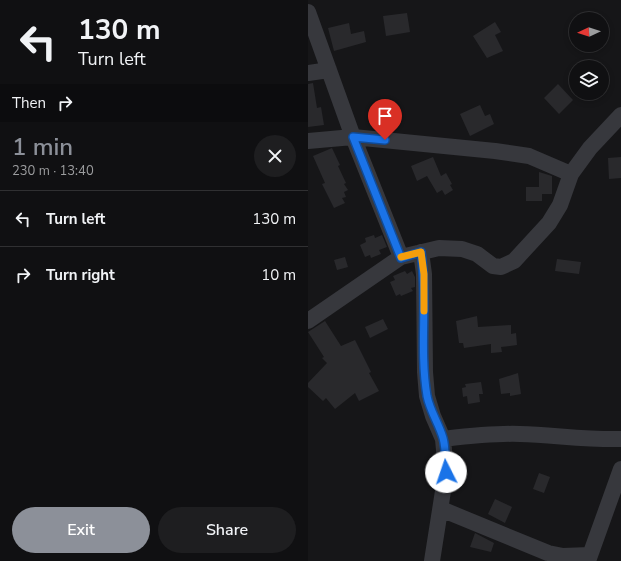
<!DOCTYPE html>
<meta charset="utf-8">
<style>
:root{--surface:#101012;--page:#1e1e20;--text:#f1f3f6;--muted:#9c9d9f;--line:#303032;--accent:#8c9099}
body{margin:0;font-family:"Nunito Sans",sans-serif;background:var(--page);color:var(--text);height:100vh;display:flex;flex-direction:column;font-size:15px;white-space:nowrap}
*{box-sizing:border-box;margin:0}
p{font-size:13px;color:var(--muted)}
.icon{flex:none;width:22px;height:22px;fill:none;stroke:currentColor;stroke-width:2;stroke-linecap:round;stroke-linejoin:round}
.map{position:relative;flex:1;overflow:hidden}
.sheet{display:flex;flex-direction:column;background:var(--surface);width:308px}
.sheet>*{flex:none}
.banner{background:#101012;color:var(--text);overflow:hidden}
.needle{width:26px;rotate:266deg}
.buttons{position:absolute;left:261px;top:12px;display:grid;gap:8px}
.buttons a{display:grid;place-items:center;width:40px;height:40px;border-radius:50%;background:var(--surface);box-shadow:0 2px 6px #0003,0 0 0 1px var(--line);font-size:20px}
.pin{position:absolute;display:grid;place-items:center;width:34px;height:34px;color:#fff;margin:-41px -17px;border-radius:50% 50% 50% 0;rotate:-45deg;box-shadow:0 0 4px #0007}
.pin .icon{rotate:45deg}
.me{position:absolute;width:44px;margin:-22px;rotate:356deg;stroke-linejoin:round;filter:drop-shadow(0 0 3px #0008)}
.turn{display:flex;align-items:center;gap:14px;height:84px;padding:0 12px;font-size:18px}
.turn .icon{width:52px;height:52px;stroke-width:2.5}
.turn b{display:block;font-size:28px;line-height:34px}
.then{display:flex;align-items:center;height:38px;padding:0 12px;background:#0003;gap:8px;font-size:15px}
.round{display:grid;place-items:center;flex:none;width:42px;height:42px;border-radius:21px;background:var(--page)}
.summary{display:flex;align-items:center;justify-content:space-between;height:68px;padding:0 12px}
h1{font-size:24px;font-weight:600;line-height:30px;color:var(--accent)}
.action{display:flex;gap:8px;margin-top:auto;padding:8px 12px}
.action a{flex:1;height:46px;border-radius:24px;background:var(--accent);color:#fff;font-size:16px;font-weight:600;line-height:46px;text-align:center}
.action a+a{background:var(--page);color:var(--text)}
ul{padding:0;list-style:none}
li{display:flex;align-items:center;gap:12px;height:56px;padding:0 12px;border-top:1px solid var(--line)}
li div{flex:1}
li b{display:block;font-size:15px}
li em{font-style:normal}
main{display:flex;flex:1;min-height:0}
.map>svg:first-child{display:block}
.building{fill:#29292c}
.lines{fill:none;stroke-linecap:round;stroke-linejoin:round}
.minor{stroke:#37383d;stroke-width:16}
.route-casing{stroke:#114b97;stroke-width:10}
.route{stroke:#1a73e8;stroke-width:7}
.slow{stroke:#f59e0b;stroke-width:7}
</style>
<main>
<section class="sheet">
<div class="banner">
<div class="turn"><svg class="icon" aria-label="left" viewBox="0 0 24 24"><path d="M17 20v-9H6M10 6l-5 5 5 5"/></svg><div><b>130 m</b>Turn left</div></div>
<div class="then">Then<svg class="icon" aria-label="right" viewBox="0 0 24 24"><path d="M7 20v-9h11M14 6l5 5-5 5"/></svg></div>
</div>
<div class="summary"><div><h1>1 min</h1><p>230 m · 13:40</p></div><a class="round"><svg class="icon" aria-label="close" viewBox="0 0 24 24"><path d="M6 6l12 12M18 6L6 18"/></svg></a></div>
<ul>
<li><svg class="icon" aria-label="left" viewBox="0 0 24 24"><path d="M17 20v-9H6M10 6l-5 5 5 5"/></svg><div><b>Turn left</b></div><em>130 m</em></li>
<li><svg class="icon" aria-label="right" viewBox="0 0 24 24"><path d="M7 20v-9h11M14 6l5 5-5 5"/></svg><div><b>Turn right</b></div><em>10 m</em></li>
</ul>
<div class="action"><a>Exit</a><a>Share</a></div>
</section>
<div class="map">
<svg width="313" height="561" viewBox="0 0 313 561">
<rect width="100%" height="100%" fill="#161618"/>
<path class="building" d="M99,13L102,32L78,36L75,16Z
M187,22L193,32L187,35L195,51L179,58L165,36Z
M41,23L43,34L56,31L58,42L26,51L20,28Z
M5,83L9,108L13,107L16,125L0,127V84Z
M250,84L265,100L251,114L236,98Z
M172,105L177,116L182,114L186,124L162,136L152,114Z
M24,148L32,165L30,166L38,183L36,184L40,190L36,192L38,197L34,198L37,203L26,208L14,184L17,183L5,156Z
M125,157L133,176L138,173L144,184L142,185L145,190L137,195L134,190L129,193L119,176L109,181L103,166Z
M313,157V178L301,179L300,158Z
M231,172L244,176V194H234V201H218V187H231Z
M66,235L67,238L74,235L79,247L71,250L73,254L63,258L62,255L57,257L52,245L58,242L57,238Z
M37,257L40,267L29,270L26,260Z
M249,259L273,262L271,274L247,271Z
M97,271L99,274L104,271L107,277V287L103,288L105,291L93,296L92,294L88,296L82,282L87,280L85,276Z
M169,316L170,327L203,325V334L208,333L209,345L193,347L194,352L183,353V344L156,348L155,343H151L148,321Z
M75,319L80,329L62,338L57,327Z
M17,321L33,346L47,340L63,372L61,373L71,391L51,401L47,393L27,409L18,398L15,401L0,387V383L19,363L14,358L16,357L0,332Z
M210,373L213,394L202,396V393L193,394L191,379Z
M173,382L175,394H171L172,402L160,404L159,396L155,397L154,388L158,387L157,384Z
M231,473L242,477L236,493L225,489Z
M187,499L204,507L197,523L180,514Z
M167,533L186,543L183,552L162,547Z"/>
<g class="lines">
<path class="minor" d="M0,12L45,137L93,257
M0,73L21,70
M0,141L45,137L187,151L221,156L263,174
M113,252L116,274L117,372L119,396L125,416L135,439L138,472L124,561
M0,321L93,257L131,248L154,249L169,254L185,266L193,267L206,261L241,223L252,205L263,174L282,148L313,115
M135,439C161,436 186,433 212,434C246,435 279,440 313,439
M133,509L240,553L255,556L282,555
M280,561L313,469"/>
</g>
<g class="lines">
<defs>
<path id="route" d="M77,140L45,137L93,258L113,252C120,299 111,348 119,396C122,411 131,424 135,438C138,448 137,462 138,472"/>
</defs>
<use href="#route" class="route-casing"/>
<use href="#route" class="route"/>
<path class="slow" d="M93,257L113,252L116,274V311"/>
</g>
</svg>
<div class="buttons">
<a><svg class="needle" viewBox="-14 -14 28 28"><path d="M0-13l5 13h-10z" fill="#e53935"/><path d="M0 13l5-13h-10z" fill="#9c9d9f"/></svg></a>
<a><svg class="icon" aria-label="layers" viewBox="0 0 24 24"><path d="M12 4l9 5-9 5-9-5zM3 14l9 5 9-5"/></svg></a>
</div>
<div class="pin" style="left:77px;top:140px;background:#d93025"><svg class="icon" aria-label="arrive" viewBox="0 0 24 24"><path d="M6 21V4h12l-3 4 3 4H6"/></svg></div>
<svg class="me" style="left:138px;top:472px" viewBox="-20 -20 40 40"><circle r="19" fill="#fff"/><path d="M0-13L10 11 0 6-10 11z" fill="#1a73e8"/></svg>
</div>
</main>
